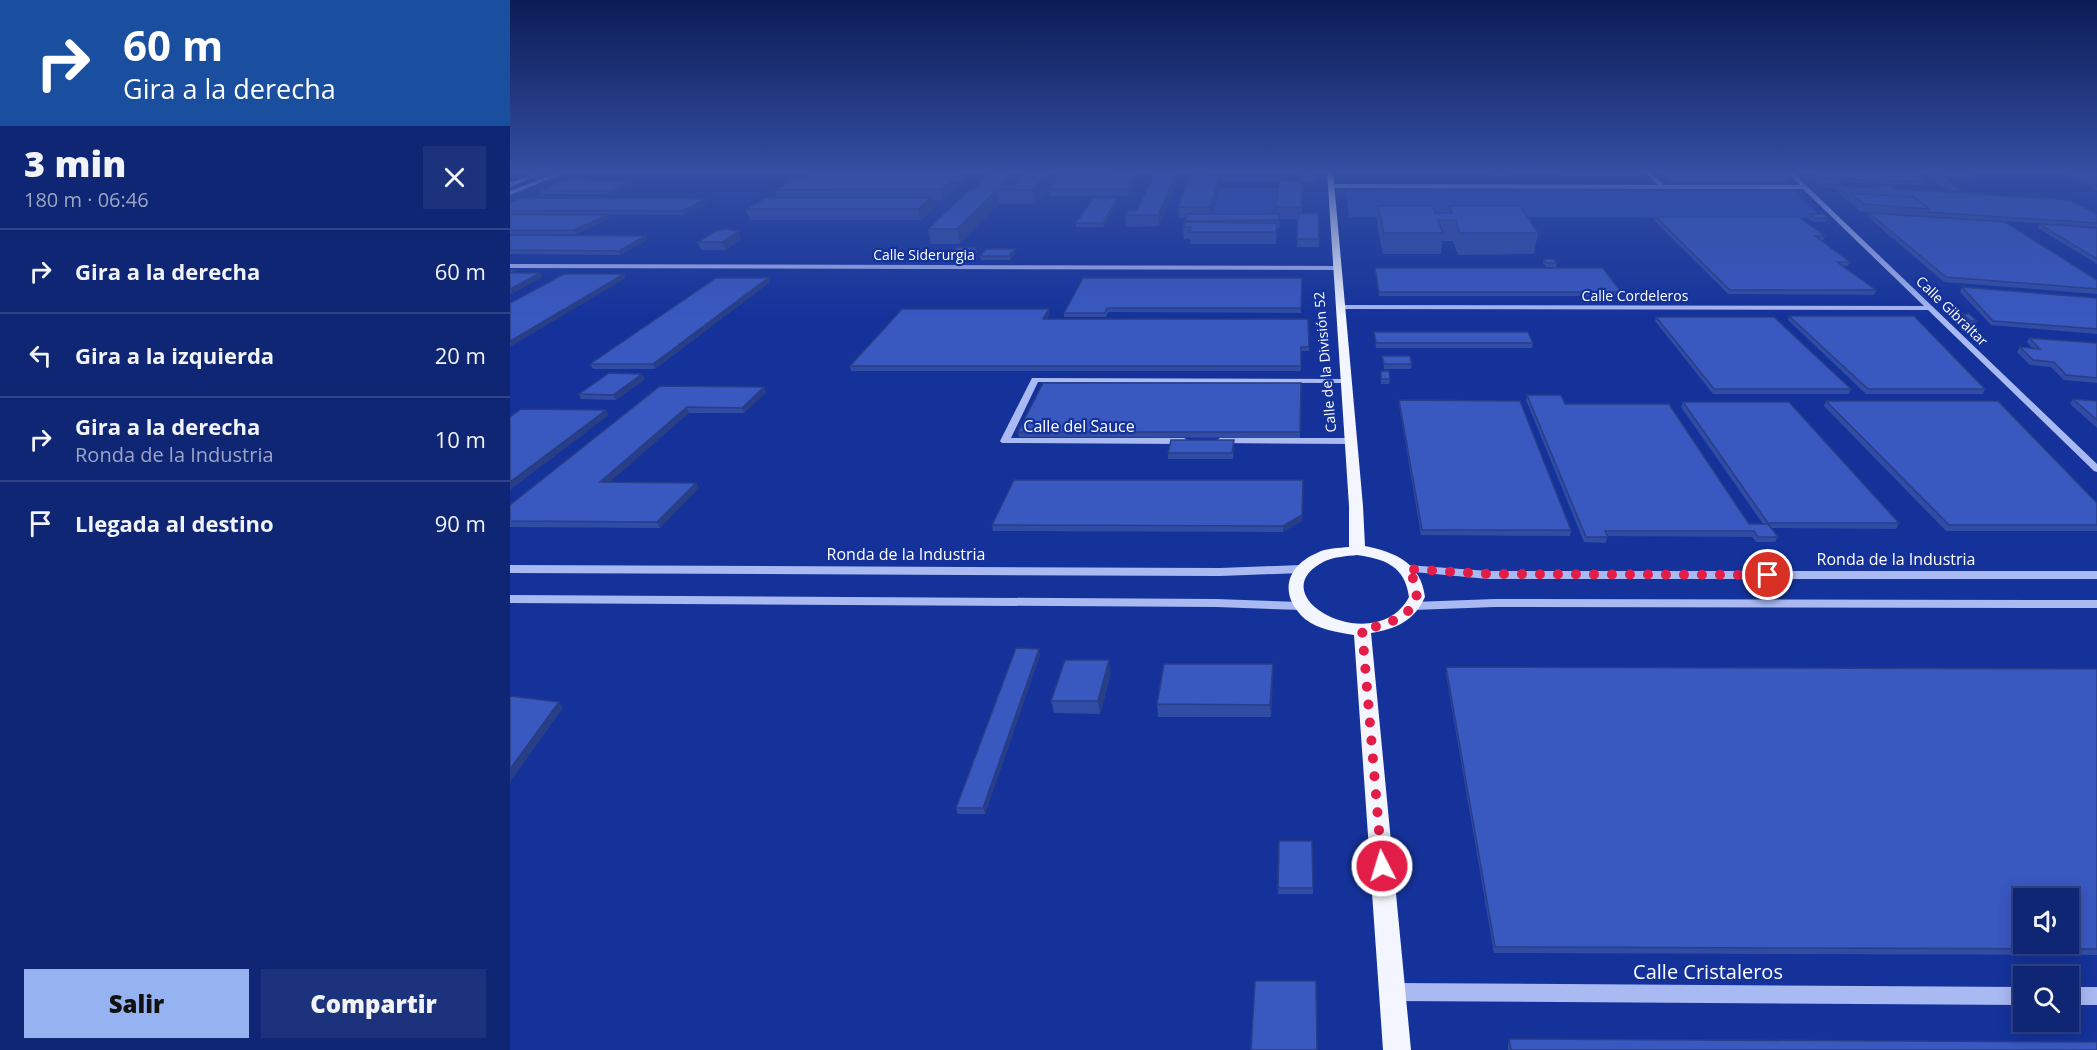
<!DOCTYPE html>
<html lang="es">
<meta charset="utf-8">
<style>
:root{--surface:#0f2674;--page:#1d327c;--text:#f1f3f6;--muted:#9ba5c5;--line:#2f4386;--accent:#95b2f1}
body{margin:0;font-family:"Open Sans",sans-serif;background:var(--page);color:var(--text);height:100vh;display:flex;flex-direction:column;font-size:22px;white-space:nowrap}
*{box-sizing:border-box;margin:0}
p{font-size:20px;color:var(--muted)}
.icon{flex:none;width:33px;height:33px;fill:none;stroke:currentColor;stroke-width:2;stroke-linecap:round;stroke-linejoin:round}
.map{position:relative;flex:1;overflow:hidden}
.side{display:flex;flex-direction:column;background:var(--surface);width:510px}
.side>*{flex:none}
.banner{background:#1a4fa0;color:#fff;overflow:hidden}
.tools{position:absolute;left:1503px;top:888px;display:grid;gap:12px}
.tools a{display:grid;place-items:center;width:66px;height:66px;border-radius:0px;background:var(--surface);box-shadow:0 3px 15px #0003,0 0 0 2px var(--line);font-size:30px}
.pin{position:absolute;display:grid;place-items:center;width:51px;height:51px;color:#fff;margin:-26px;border:3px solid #fff;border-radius:50%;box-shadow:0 2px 6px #0007}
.me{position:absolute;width:66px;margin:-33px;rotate:355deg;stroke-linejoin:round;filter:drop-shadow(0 0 4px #0008)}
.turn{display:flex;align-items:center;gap:21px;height:126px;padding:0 24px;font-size:27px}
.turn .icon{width:78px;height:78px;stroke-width:2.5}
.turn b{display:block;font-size:42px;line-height:51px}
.round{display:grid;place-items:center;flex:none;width:63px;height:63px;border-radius:0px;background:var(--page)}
.headline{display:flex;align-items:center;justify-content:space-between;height:102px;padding:0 24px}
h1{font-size:36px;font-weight:800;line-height:45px}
.button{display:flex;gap:12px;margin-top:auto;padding:12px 24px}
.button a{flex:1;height:69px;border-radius:0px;background:var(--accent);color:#111;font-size:24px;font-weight:800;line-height:69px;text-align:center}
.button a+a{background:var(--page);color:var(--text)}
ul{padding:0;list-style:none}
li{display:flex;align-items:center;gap:18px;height:84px;padding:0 24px;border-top:2px solid var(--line)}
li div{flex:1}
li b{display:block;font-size:22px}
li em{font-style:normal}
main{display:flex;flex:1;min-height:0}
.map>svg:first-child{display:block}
.green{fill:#284ab8}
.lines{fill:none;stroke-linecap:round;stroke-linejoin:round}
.minor{fill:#a9baf3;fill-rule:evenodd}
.major{fill:#f4f6ff;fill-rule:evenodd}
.wall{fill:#314ca5;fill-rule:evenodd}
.shaded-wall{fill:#283e86}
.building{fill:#3958c0;stroke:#283e86;stroke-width:1.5;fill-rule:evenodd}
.route{stroke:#e11d48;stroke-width:10;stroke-dasharray:0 18}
.labels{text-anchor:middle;stroke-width:4.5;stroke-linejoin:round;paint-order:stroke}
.far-street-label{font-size:14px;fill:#fff;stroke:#14329a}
.street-label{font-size:16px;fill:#fff;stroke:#14329a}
.near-street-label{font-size:20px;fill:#fff;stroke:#14329a}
</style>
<main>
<section class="side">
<div class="banner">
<div class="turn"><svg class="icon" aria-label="right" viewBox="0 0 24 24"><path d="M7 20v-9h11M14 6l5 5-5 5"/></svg><div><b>60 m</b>Gira a la derecha</div></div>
</div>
<div class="headline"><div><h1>3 min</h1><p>180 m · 06:46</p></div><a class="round"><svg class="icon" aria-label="close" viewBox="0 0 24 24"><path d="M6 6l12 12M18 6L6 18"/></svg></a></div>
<ul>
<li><svg class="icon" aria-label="right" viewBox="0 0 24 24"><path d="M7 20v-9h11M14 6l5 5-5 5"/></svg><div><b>Gira a la derecha</b></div><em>60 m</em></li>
<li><svg class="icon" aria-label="left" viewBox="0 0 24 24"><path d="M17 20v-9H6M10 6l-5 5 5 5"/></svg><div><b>Gira a la izquierda</b></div><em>20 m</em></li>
<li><svg class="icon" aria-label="right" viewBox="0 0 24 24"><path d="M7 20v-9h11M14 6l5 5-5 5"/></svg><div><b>Gira a la derecha</b><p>Ronda de la Industria</p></div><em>10 m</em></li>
<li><svg class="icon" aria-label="arrive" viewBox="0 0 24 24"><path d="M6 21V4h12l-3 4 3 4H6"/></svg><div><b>Llegada al destino</b></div><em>90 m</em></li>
</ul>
<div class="button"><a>Salir</a><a>Compartir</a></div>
</section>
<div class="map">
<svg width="1587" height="1050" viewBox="0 0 1587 1050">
<rect width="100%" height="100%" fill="#14329a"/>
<path class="green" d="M710,188H769L766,214H787V219H701Z
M836,190L1285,191L1312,218L839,217Z"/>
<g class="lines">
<path class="minor" d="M52,171H59L0,195V191Z
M1133,171H1138L1154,185H1290L1276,171H1281L1587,464V472L1584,471L1418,310L831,309L828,307L831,305L1414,306L1293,189L821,188L818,186L821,184L1148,185Z
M24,174L28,175L0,187V183Z
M0,264L828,266L831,268L828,270L0,268Z
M522,378L837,379L841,381L837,383L528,382L501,438H674L679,441L674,444L492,443L490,441Z
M710,438H841L846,441L841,444L707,443L705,441Z
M0,565L710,568L791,565L797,569L791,573L710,576L0,573Z
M897,565L978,571H1587V579H978L893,571L891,569Z
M0,595L706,599L791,602L795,603L797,606L795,609L791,610L706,607L0,603Z
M985,599L1587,600V608L985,607L903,610L899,609L897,606L899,603L903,602Z
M882,983L1514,987V1005L882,1001L876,998L873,992L876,986Z
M1558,987H1587V1005H1558Z"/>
<path class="major" d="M817,171H823L853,506L855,546C885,552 911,563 915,597C904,621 886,629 861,633L901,1050H873L844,635C827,632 809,630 795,619C768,595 776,566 807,553C816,548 829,548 839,547V506ZM847,555C875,559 895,566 899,597C866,660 745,596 815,561C824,557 837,556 847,555Z"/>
</g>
<path class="wall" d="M297,171H463V173L453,182H442L444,190L433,200H421L423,209L411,220H240L236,209L267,198L265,190L300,180Z
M517,171L513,176L544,181L525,204H489L450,244H421L418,229Z
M638,171H774L773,181H789V171H806V183H792V213L809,239V247H787L788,214H769V228H767L766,244H680V239H674L673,227L675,218H669L668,207L691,174H669V178L649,226L616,227L615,215L627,210L645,174H638ZM710,182H769L766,214H702L711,185Z
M958,171H998V177H984L982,175L961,177Z
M1047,171H1130L1129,177H1052Z
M1147,171H1282L1278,183H1161Z
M1290,171H1396L1419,182L1417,186L1352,183L1328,181L1332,185L1331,186L1363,188L1364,185L1387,189L1439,192L1417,174L1418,171L1452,192V193L1587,214V227L1351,212L1325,189V188L1308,187L1303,182L1304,179L1295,178Z
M1430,171H1462L1468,175L1467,179L1440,178Z
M1549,171H1587V191Z
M628,178L618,196H540L538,189Z
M123,181L124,184L102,194H32L31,190Z
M607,198L608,202L594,227H566V223Z
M196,199L197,203L174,215L19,214L100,218L66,234H0V203Z
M868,206L925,213H938L939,206L1028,233L1024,254L948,255L943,241H932L931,254H873L867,226Z
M1359,213L1587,280V294L1434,282L1358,217Z
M1300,214L1317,218L1316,222H1304L1299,218Z
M1146,217L1315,236L1313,240H1311L1340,262L1338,266H1333L1366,290L1364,295L1218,294L1145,221Z
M1529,224L1587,228V264L1528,228Z
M0,235L135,236L137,240L110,255L0,254Z
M231,239L215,250H191L188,242Z
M466,248L467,252L460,260H440L439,256Z
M505,253L500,260H471L470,256Z
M1034,259L1047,263L1046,267H1036L1033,263Z
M865,268L1111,292L1110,296H869L865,272Z
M258,278L260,282L145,369H83L80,364Z
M792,278L791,313L598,312L596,317H554V313Z
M1452,287L1587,298V334L1481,325L1450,292Z
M540,313L537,319H798L799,351H791V371H341L340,366Z
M1453,314L1467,321L1465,326H1459L1451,319Z
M1279,316L1475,389L1473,394H1356L1278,320Z
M1146,317L1341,389L1339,394H1203L1145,321Z
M864,332L1023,343L1022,348H866Z
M1519,338L1587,343V383L1554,380L1541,367L1520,365L1507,352L1510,347L1522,348L1517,342Z
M872,356L902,364L901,369H874Z
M871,371L880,379L879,384H871Z
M135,379L106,400L71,399L69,394Z
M791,383L790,438L509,437L508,432Z
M150,386L256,392L234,413H179L99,482L186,483L189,488L150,528L0,527V505Z
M1017,395L1055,404L1239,524H1253L1171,407L1173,402L1389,523L1386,529L1262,528L1268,537L1265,542H1246L1242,537L1097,536L1096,543L1074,542L1016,400Z
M1563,399L1587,401V428L1560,404Z
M889,400L1061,530L1060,536L911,535L889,405Z
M1316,401L1587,503V531H1436L1314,406Z
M724,440L723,459H658V453Z
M793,480L792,521L773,532L483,531L482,525Z
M530,655L475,814H448L446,808Z
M763,664L761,717H648L647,704Z
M936,667L1587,669V955L984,953L936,674Z
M601,673L590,714L544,713L541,701Z
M769,841H802L803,894H768Z
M999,1039L1587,1050H998V1045Z"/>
<path class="shaded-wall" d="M451,171H463V173L453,182Z
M504,171H517L513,175V177L502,190L491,185Z
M539,171H542L544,181L525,204L522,190Z
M667,171H668L669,178L649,226L648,215Z
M962,171H983L982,175L961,177Z
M627,172L628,178L618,196L617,189Z
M710,175L711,185L701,219L700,207Z
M442,180L444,190L433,200L431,189Z
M123,181L124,184L102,194L100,191Z
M486,190L489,204L450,244L447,229Z
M421,198L423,209L411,220L408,209Z
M607,198L608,202L594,227L593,223Z
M196,199L197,203L174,215L172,211Z
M98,215L100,218L66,234L64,230Z
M767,223V234L766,244V232Z
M228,231L231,239L215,250L212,242Z
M135,236L137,240L110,255L109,251Z
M466,248L467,252L460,260V256Z
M505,249V253L500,260L499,256Z
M30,273L33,277L0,295V289Z
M114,274L116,278L0,347V341Z
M258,278L260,282L145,369L143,364Z
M539,309L540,313L534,324L533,319Z
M132,374L135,379L106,400L103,395Z
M254,387L256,392L234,413L232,408Z
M177,407L179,413L93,488L90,482Z
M96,410L99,415L0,490V482Z
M186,483L189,488L150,528L147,522Z
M792,515V521L773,532V526Z
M529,649L530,655L475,814L473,808Z
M599,660L601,673L590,714L588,701Z
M763,664V677L761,717L760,705Z
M49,702L53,708L0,782V769Z"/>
<path class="building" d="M482,171H504L491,185H504L517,171H539L522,190H486L447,229H418L460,189H464Z
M646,171H667L648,215H615L618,210H627Z
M692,171H773L772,175H691Z
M789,171H806V176H789Z
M1294,171L1406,172L1419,182L1353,180L1296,175Z
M1419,171H1427L1452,192L1443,191Z
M1437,171H1462L1468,175L1441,174Z
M1557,171H1587V187Z
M607,172H627L617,189H538L549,175H604Z
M680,175H710L700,207H668Z
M1304,179L1328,180L1332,185L1310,183Z
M55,180L123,181L100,191L31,190Z
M282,180H442L431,189L265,190Z
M769,181H792V207H766Z
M1364,185L1381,186L1387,189L1560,200L1587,214V223L1418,212L1420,209L1403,197L1340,193L1339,197L1326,186L1368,188Z
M1340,193L1403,197L1420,209L1354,204Z
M13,198L196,199L172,211L0,210V203Z
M255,198H421L408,209H236Z
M583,198H607L593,223H566Z
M868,206H922L925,213H942L939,206H1010L1028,233H950L945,220H928L933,233H874Z
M788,213H808L809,239H787Z
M1359,213L1495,222L1587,280V289L1436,277Z
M0,214L98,215L64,230H0Z
M677,214H769V220L675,221Z
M1300,214H1314L1317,218H1305Z
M1146,217H1288L1315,236H1305L1340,262H1327L1366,290H1220Z
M675,222L767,223L766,232H679L681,227H673Z
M1529,224L1587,228V259Z
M215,229L228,231L212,242H188L206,231Z
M0,235L135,236L109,251L0,250Z
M447,247L466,248L460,256H439Z
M476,249H505L499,256H470Z
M1034,259H1043L1047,263H1037Z
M865,268H1093L1111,292H869Z
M0,270H7L0,273H30L0,289Z
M54,274H114L0,341V303Z
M206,278H258L143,364H80Z
M573,278H792L791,308H597L595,313H554Z
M1452,287L1587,298V329L1483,321Z
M392,309H539L533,319H798L799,347H791V366H340Z
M1453,314H1459L1467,321H1461Z
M1279,316H1404L1475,389H1358Z
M1146,317H1264L1341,389H1204Z
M864,332H1018L1023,343H866Z
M1519,338L1587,343V378L1556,375L1544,362L1523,360L1510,347L1530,349Z
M872,356H900L902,364H874Z
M871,371H879L880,379H871Z
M99,373L132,374L103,395L69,394Z
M533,383H791L790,432H508Z
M150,386L254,387L232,408L177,407L90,482L186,483L147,522L0,521V505Z
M1017,395H1051L1055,404H1159L1239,524H1258L1268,537H1248L1244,531H1095L1098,537H1076Z
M1563,399L1587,401V420Z
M889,400L1010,401L1061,530H912Z
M1316,401H1488L1587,503V525H1439Z
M1173,402H1279L1389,523H1258Z
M11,409L96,410L0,482V417Z
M661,440H724L722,453H658Z
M504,480H793L792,515L773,526L482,525Z
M506,648L529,649L473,808H446Z
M555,660H599L588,701H541Z
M654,664H763L760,705L647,704Z
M936,667L1587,669V949L985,947ZM1514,898H1558V944H1514Z
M0,696L49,702L0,769Z
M769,841H802L803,888H768Z
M745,981H806L807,1050H741Z
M999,1039L1587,1042V1050H1001Z"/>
<linearGradient id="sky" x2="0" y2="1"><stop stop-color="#0b1c55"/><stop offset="0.54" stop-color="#344fa3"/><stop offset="1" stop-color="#344fa3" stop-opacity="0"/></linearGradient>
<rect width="1587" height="318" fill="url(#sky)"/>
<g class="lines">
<path class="route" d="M872,866L852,629C884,625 926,607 897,569L978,574L1258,575"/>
</g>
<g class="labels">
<g class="far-street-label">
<text x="414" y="260">Calle Siderurgia</text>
<text x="1125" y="301">Calle Cordeleros</text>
<text transform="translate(1442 311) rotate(44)" y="5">Calle Gibraltar</text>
<text transform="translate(815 362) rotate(-95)" y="5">Calle de la División 52</text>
</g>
<g class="street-label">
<text x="569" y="432">Calle del Sauce</text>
<text x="396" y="560">Ronda de la Industria</text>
<text x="1386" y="565">Ronda de la Industria</text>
</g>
<g class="near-street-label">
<text x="1198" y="979">Calle Cristaleros</text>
</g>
</g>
</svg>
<div class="tools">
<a><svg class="icon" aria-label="sound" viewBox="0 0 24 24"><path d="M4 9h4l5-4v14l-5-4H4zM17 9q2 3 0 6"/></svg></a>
<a><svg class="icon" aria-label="search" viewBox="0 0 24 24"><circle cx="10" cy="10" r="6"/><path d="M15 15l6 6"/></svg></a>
</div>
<div class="pin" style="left:1258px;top:575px;background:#d93025"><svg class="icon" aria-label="arrive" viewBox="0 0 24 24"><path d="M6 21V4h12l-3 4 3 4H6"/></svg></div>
<svg class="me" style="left:872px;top:866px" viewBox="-20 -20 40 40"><circle r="17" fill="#e11d48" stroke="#fff" stroke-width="3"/><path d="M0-11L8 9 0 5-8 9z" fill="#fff"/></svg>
</div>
</main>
